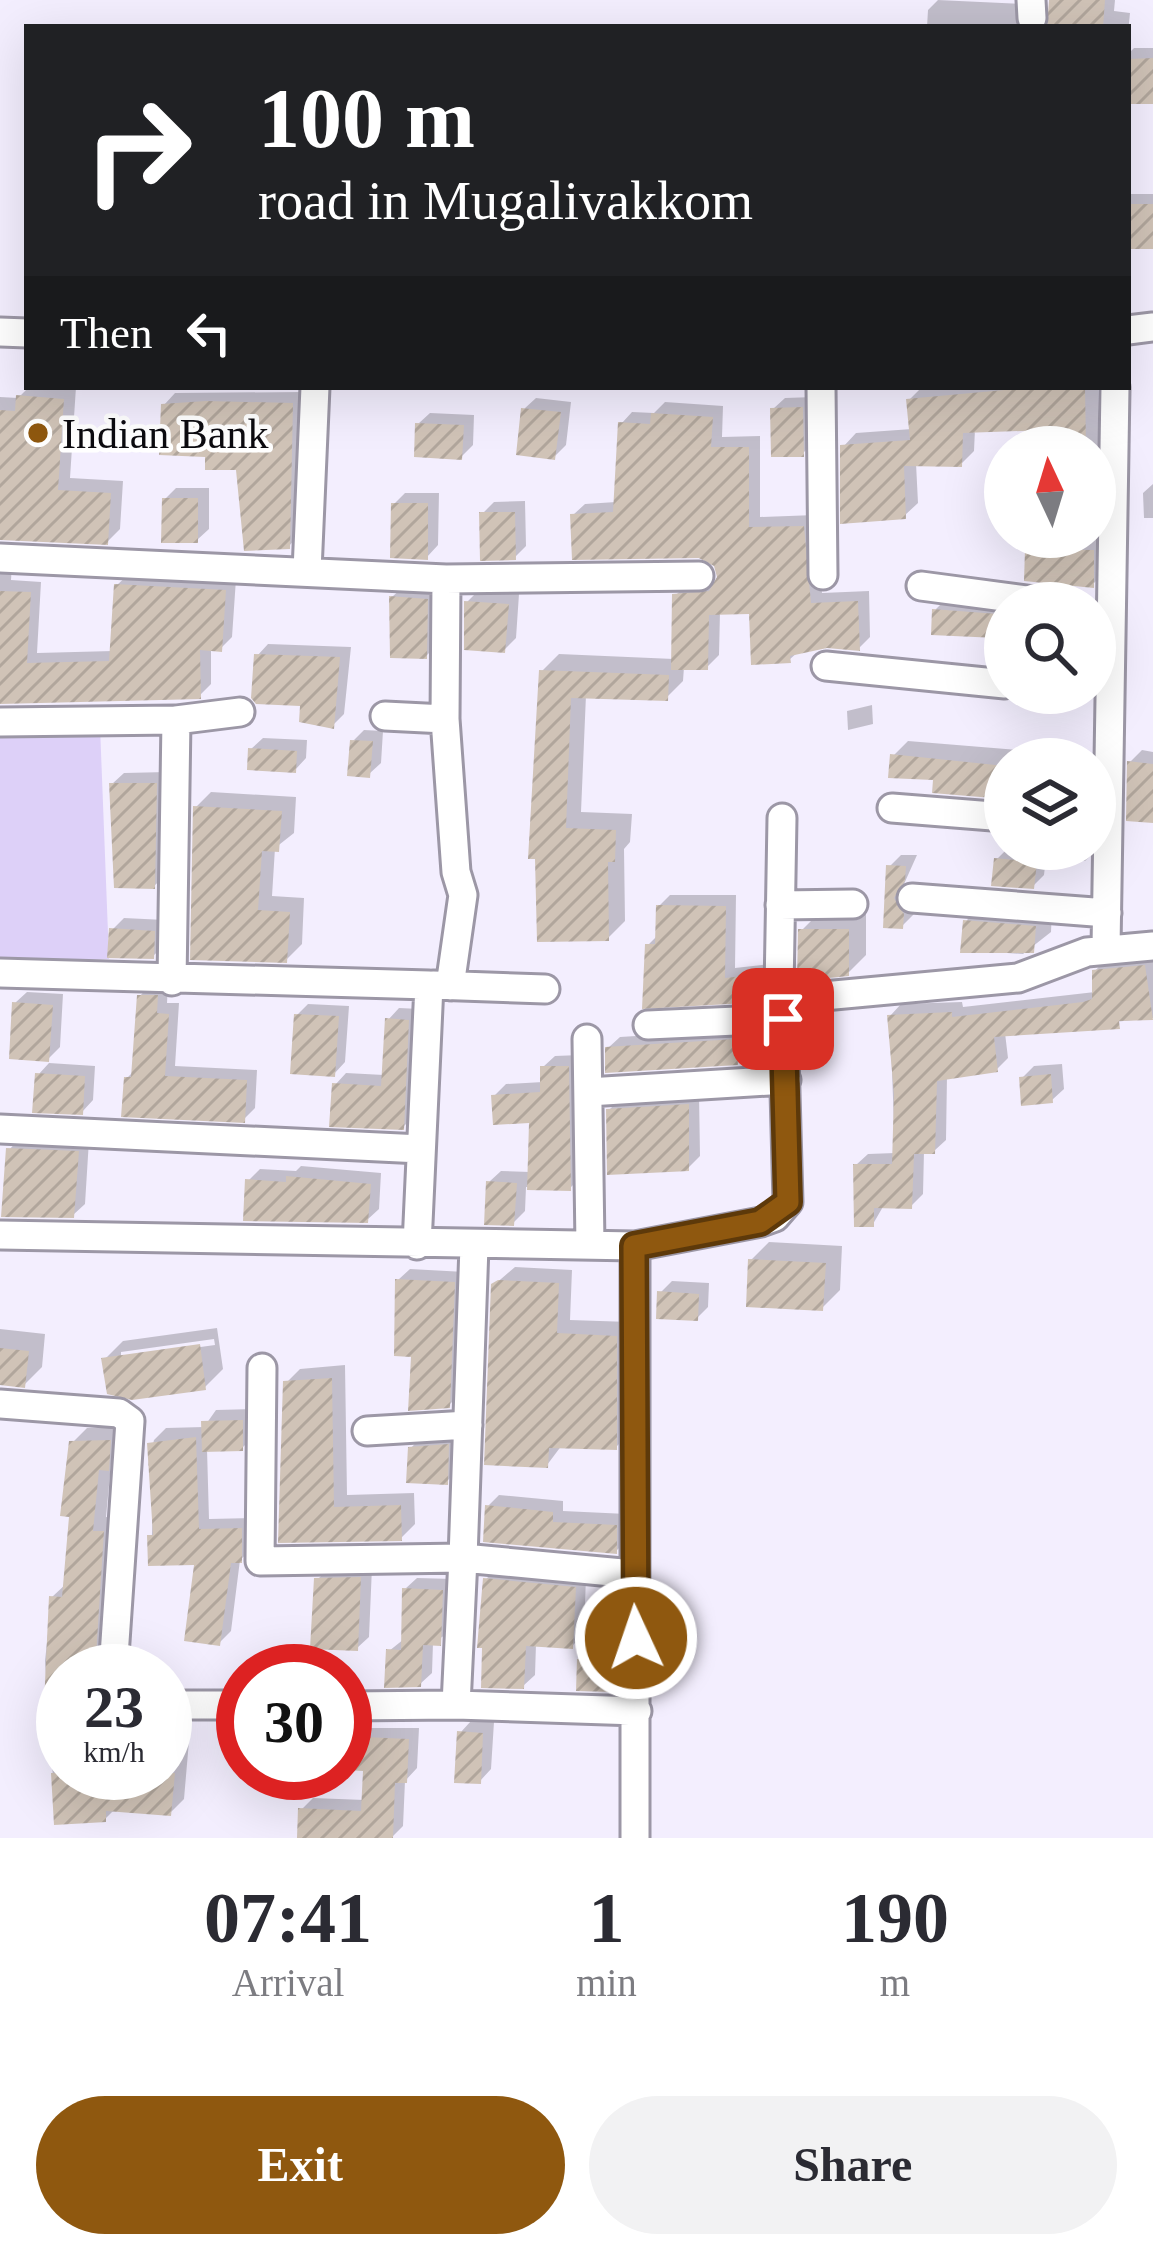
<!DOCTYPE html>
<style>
:root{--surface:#fff;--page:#f2f2f3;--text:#2b2b33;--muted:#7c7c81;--accent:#8f580f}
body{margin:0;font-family:Georgia,serif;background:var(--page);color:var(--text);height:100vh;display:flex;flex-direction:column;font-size:45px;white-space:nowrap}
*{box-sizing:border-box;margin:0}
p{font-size:39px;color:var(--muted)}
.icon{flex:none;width:66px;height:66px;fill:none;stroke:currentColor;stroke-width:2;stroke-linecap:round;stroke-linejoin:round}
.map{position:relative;height:1838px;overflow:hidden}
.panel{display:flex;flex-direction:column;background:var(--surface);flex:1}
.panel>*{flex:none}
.banner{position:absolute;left:24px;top:24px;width:1107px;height:366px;border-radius:0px;box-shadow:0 12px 48px #0002;background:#202124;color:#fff;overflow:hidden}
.needle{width:78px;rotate:356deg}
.controls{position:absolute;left:984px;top:426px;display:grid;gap:24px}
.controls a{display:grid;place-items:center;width:132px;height:132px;border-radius:50%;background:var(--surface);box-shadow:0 12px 48px #0002;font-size:60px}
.speed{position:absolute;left:36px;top:1644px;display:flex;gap:24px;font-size:60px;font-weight:700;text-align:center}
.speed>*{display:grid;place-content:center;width:156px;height:156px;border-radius:50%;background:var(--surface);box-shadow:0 12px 48px #0002;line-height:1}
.speed small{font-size:30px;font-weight:400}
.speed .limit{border:18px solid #d22;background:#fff;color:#111}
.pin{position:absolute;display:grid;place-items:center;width:102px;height:102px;color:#fff;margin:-51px;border-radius:24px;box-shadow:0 6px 18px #0006}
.me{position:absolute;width:132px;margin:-66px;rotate:357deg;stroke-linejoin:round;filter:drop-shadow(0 0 9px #0008)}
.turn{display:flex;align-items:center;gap:42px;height:252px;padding:0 36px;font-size:54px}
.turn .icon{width:156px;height:156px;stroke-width:2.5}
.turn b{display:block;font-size:84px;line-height:102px}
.then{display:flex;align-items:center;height:114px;padding:0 36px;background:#0003;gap:24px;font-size:45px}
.eta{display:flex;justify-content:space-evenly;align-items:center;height:204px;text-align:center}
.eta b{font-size:72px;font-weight:800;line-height:84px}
.primary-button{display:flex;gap:24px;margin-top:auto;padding:24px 36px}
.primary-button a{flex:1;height:138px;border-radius:72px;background:var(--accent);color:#fff;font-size:48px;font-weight:800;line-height:138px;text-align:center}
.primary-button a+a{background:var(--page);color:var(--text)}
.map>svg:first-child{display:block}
.green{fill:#ddd0f8}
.shadow{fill:#0003;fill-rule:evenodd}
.building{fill:url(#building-hatch)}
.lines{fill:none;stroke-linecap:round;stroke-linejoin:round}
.minor-casing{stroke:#9c97a6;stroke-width:33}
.minor{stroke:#fff;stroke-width:27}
.route-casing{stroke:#5d390a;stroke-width:30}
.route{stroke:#8f580f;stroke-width:21}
.poi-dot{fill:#8f580f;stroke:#fff;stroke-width:4.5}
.labels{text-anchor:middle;stroke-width:9;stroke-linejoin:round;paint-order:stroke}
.poi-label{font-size:42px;fill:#0c0b10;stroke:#fff;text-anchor:start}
</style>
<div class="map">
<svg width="1153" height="1838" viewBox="0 0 1153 1838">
<defs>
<pattern id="building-hatch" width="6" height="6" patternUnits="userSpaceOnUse" patternTransform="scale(3)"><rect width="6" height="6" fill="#d0c3b7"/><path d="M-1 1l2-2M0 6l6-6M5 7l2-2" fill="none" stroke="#b1a69c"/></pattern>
</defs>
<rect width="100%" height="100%" fill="#f3eefe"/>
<path class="green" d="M0,726H100L109,959L0,964Z"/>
<path class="shadow" d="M938,0L1025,4L1029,17L1045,26L1050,24L1052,0H1115L1114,11L1130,13L1128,33V27H927L928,10Z
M1134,48H1153V101H1128V54Z
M1129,194H1153V246H1128Z
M29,387H76L70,478L123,481L120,529L107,542L0,537V397L18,398Z
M922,387H1098V420L1108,419V445L1095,457V447H1052L1051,427L975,429L974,451L961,464L916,463L918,503L904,516L843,447L856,433L912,429L909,400Z
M303,392L300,534L289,546L239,467L208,454L164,405L175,393Z
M814,397V442L802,454L773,409L785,398Z
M536,398L571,402L566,445L554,457L524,409Z
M665,402L723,406L722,437L760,436V517L815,515L822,593L869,591L870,637L859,648L826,645L798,652L789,660L751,611L720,612L719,655L707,667H684L683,681L666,698L586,695L581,812L632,814L630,842L624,849L625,921L608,938L540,939L542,671L559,654L674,659L675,596L687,584L718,581L716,564L573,515L585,504L616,502L621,424L632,412L654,413Z
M430,413L474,415L473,445L461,457L418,424Z
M1153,484V518H1144L1143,493Z
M176,488H209V529L197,540L165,499Z
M405,493H439L438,545L427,557L394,504Z
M525,501L526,546L515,557L482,514L494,502Z
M1039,538L1104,539V573L1093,584L1028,550Z
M0,558L12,564L11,580L41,582L37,653L113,651L117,585L129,574L236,579L232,637L221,648H211V684L199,696L0,702Z
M404,586L438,588V644L426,656L392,597Z
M478,591L519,594L516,638L504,650L467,602Z
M947,598L1005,603V626L996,635L935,610Z
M268,644L351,647L344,714L333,725L257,656Z
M872,705L873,724L848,730L847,711Z
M364,730L383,731L381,763L369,774L353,741Z
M263,738L307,740L306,758L295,770L251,749Z
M908,741L1104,757L1100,846L1085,861L1046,857L1044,875L1033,886L997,859L1007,849H1095V759H1005V799L937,778L893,756Z
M1142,750L1153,752V820L1130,762Z
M167,772L166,875L154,886L112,784L124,773Z
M211,792L296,797L294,833L275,848L272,896L304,898L302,944L286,960L196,807Z
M901,855H917L904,884L914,901V914L902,926L886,925L889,867Z
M670,895H736L735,968L772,964L774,987L763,999L648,945L658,935L659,906Z
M984,903L1052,909L1051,932L1023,954L964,950L966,921Z
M819,913H866V955L848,973L801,931Z
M124,918L165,920V945L153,956L112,930Z
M1153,955V1018L1005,1033L1008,1058L996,1070L947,1076L946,1140L934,1151H924L923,1194L911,1206L884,1205L873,1224L856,1165L868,1154L895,1153L890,1016L901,1004L962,1002L963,1007L1095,992V971L1106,959Z
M151,984L168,985L167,1003H179L175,1066L257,1070L255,1108L243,1120L127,1078L135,1070L140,996Z
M27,992L63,994L60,1047L48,1059L15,1003Z
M308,1004L349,1006L345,1062L334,1074L297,1015Z
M399,1008L420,1009L415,1115L403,1127L335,1085L346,1073L384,1075L388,1020Z
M747,1029L748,1050L737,1062L608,1048L620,1037Z
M580,1055L582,1176L570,1188L526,1187L525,1211L513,1223L489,1182L501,1171L530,1172L532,1120L494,1096L506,1084L543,1082V1067L555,1056Z
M49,1063L95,1066L93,1100L82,1112L38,1075Z
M1062,1064L1064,1089L1052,1100L1022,1078L1034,1066Z
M699,1094L700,1156L688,1168L609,1110L621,1098Z
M20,1138L89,1140L85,1204L73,1215L9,1150Z
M301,1166L381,1173L379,1209L367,1220L248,1181L260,1169L296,1171Z
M769,1242L842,1246L840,1290L822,1308L751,1260Z
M515,1267L572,1270L570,1320L630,1322V1433L616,1447L562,1445L547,1465L494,1285Z
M410,1269L465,1272L461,1393L449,1405L398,1280Z
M672,1281L709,1283L708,1307L697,1318L660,1293Z
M217,1328L223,1369L205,1387L105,1359L123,1341ZM214,1339L215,1345L121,1358V1352Z
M0,1329L45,1334L42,1367L24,1385L0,1382Z
M345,1365L347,1495L414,1493L415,1524L401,1538L281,1540L286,1383L300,1369Z
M254,1409V1436L242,1448L207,1449L209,1519L253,1518V1548L240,1560L231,1631L219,1643L198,1562L151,1563L154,1472L148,1465L154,1440L166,1428L204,1427L216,1410Z
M124,1427L122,1454L111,1464L106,1517L117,1518L106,1671H63V1773H165V1716L191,1718L184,1799L170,1813L115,1809L105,1819L56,1822L45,1661L52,1597L67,1583L72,1443L87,1428Z
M459,1434L458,1470L446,1482L411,1448L422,1436Z
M499,1495L563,1501V1511L627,1514V1540L616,1551L488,1506Z
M372,1567L369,1637L357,1648L317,1580L329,1568Z
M498,1568L586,1576L584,1634L572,1646L536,1644L535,1675L523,1686L486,1579Z
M417,1578L454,1579L451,1631L433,1643L432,1673L420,1684L389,1651L404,1639L405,1589Z
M592,1648L627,1650L626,1678L614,1689L580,1660Z
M471,1721L494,1722L491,1769L480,1781L460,1733Z
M345,1728H419L417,1768L405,1781L403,1826L391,1838H300L301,1810L313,1798L365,1800L366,1768L345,1767Z"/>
<path class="building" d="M1049,0H1105L1103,27H1047Z
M1153,58V104H1128V59Z
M1128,204H1153V249H1128Z
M1037,387H1085L1086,447H1049L1048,430L963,433L962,467L904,466L906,519L840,524V445L910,440L906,399Z
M16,395L64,399L58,490L111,493L108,545L0,540V410L15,411Z
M206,401L293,403L290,549L244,551L236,470H205V457L159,455L161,404Z
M803,407L804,457H771L770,408Z
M521,408L561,412L555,460L516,455Z
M651,413L713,417L711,447H749V527L804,526L811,603L858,601L860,651L827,648L790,656L791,663L751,665L749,614L709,615L708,670H671L672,594L709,591L717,577L714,566L699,558L572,560L570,514L613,512L618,422L650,424Z
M415,423L464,425L462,460L414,457Z
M162,498H198V543H161Z
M391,503H428V560L390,558Z
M479,512H515L516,560L480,561Z
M1025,549L1094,550V588L1024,581Z
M114,584L226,590L222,652L200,650L201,699L0,704V591L31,592L27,663L109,661Z
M389,596L428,599L427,659L390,658Z
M464,601L509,604L505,653L464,650Z
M932,609L998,614L997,638L931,635Z
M254,654L340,657L334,729L299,722L300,706L256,704L251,698Z
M539,670L669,675L668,701L571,698L566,828L616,830L615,862H608L609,941L537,942L535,859H528Z
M350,740L373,741L370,778L347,776Z
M248,748L297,751L296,773L247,770Z
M890,754L1005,766V799L932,793L933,780L888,778Z
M1127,761L1153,764V823L1126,821Z
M109,783H157L155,889L114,888Z
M193,806L282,811L279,852L262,851L258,910L290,912L287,963L190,960Z
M994,858L1037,862L1034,889L991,886Z
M886,865L906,866L905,881L894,898L904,914L903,929L883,928Z
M656,905L726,906L725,978L761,974L764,1002L642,1009L645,944H655Z
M963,920L1036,926L1034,953H960Z
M109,928L155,931L154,959L107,958Z
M798,929H849V976L797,981Z
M1145,965L1153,1020L1119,1021L1120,1029L994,1037L998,1072L937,1081L935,1154H914L912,1209L874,1208V1227H854L853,1164H892L894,1094L887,1015L952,1012V1017L1083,1002L1092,999V970Z
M137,995H158L157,1013L169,1014L165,1076L247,1080L245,1123L121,1117L124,1077H131Z
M12,1002L53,1005L49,1062L9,1059Z
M294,1014L339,1016L335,1077L290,1074Z
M385,1018L409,1020L404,1130L329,1127L332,1083L381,1086Z
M736,1039L738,1065L605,1073V1047Z
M540,1066H569L571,1191L527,1190L529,1123L493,1125L491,1095L540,1092Z
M35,1073L85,1076L83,1115L32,1113Z
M1051,1074L1053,1103L1021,1106L1019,1077Z
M689,1104V1171L607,1175L606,1109Z
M6,1148L79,1151L74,1218L1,1217Z
M286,1176L371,1184L368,1223L243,1221L245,1179L286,1182Z
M486,1181L517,1183L514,1226L484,1225Z
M748,1259L826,1263L823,1311L746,1307Z
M395,1279L455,1282L450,1408L408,1411L411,1357L394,1356Z
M498,1280L559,1283L557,1333L617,1336V1450L549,1448L548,1468L484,1465L491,1284Z
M657,1291L699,1294L698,1321L656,1319Z
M200,1344L206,1390L132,1400L107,1394L101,1358Z
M0,1348L29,1351L25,1388L0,1385Z
M332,1378L334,1507L401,1505L402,1541L278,1543L283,1381Z
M243,1420V1451L202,1452L201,1421Z
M196,1437L199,1529L242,1528V1563H231L220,1646L184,1641L194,1565L148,1566L147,1535H153L147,1443Z
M111,1440L109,1471L99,1470L93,1531H104L95,1671H63V1726H43L49,1596L62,1597L69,1517L60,1516L69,1441Z
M449,1444L448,1485L406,1483L408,1447Z
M485,1505L553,1512V1522L617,1525V1554L483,1542Z
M361,1577L358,1651L310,1649L314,1578Z
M483,1578L576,1587L573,1649L526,1646L524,1689L481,1688L482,1648H477Z
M402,1588L443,1590L441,1646L423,1645L421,1687L384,1688L386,1649L401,1650Z
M577,1659L617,1660L615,1692L576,1691Z
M457,1731L483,1733L481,1784L454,1783Z
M364,1737L409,1739L407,1783H395L393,1838H297L298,1808L361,1811L363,1771L345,1770V1740Z
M51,1773H175L171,1816L106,1811V1822L54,1825Z"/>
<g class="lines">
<defs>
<path id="minor" d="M1031,0L1032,18
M1128,330L1153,327
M0,332L27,333
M821,387L823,575
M0,558L446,579L699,576
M307,571L315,387
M921,586L1050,603
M826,666L1005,684
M385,716L445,719L456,872L463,895L450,986
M445,719L446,579
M176,720L240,712
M0,722L176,720L172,981
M892,808L1005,817
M782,818L779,991L787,1009
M912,898L1107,913
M780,905L853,904
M1106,948L1115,387
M0,973L429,985L417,1245
M433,985L545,989
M783,1019L788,1006L802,998L1018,978L1087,952L1153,946
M648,1025L783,1019
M587,1039L590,1245
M588,1092L786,1080
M0,1129L421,1149
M0,1235L635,1246
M474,1246L463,1558L633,1574
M262,1368L260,1561L463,1558L456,1705L637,1711
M0,1404L119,1413L130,1421L113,1671
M367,1431L468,1425
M186,1705H243
M345,1706L456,1705
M635,1838V1246L761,1222L775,1217L788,1202L783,1019"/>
</defs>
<use href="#minor" class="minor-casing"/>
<use href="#minor" class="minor"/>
</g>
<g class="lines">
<defs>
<path id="route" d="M636,1638L634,1246L760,1222L788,1202L783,1019"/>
</defs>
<use href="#route" class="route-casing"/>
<use href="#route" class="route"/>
</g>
<circle class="poi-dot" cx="38" cy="433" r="12"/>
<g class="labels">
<g class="poi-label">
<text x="62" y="448">Indian Bank</text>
</g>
</g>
</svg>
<div class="controls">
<a><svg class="needle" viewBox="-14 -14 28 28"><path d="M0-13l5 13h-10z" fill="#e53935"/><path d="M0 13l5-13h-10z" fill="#7c7c81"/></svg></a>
<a><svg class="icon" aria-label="search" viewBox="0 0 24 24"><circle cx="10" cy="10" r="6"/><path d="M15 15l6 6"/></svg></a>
<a><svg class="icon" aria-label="layers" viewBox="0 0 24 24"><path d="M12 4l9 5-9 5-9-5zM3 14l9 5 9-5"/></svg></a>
</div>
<div class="speed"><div>23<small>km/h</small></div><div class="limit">30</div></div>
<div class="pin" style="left:783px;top:1019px;background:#d93025"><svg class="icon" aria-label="arrive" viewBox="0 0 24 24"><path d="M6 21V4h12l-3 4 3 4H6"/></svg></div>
<svg class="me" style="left:636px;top:1638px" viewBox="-20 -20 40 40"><circle r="17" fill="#8f580f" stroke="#fff" stroke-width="3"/><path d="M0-11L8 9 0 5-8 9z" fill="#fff"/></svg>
<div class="banner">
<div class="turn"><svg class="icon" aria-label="right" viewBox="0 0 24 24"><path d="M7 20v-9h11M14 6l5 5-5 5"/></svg><div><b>100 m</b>road in Mugalivakkom</div></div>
<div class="then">Then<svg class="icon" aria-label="left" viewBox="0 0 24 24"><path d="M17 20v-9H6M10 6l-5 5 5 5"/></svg></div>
</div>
</div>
<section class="panel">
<div class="eta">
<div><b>07:41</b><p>Arrival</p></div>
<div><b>1</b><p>min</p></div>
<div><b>190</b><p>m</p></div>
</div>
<div class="primary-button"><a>Exit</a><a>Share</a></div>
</section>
